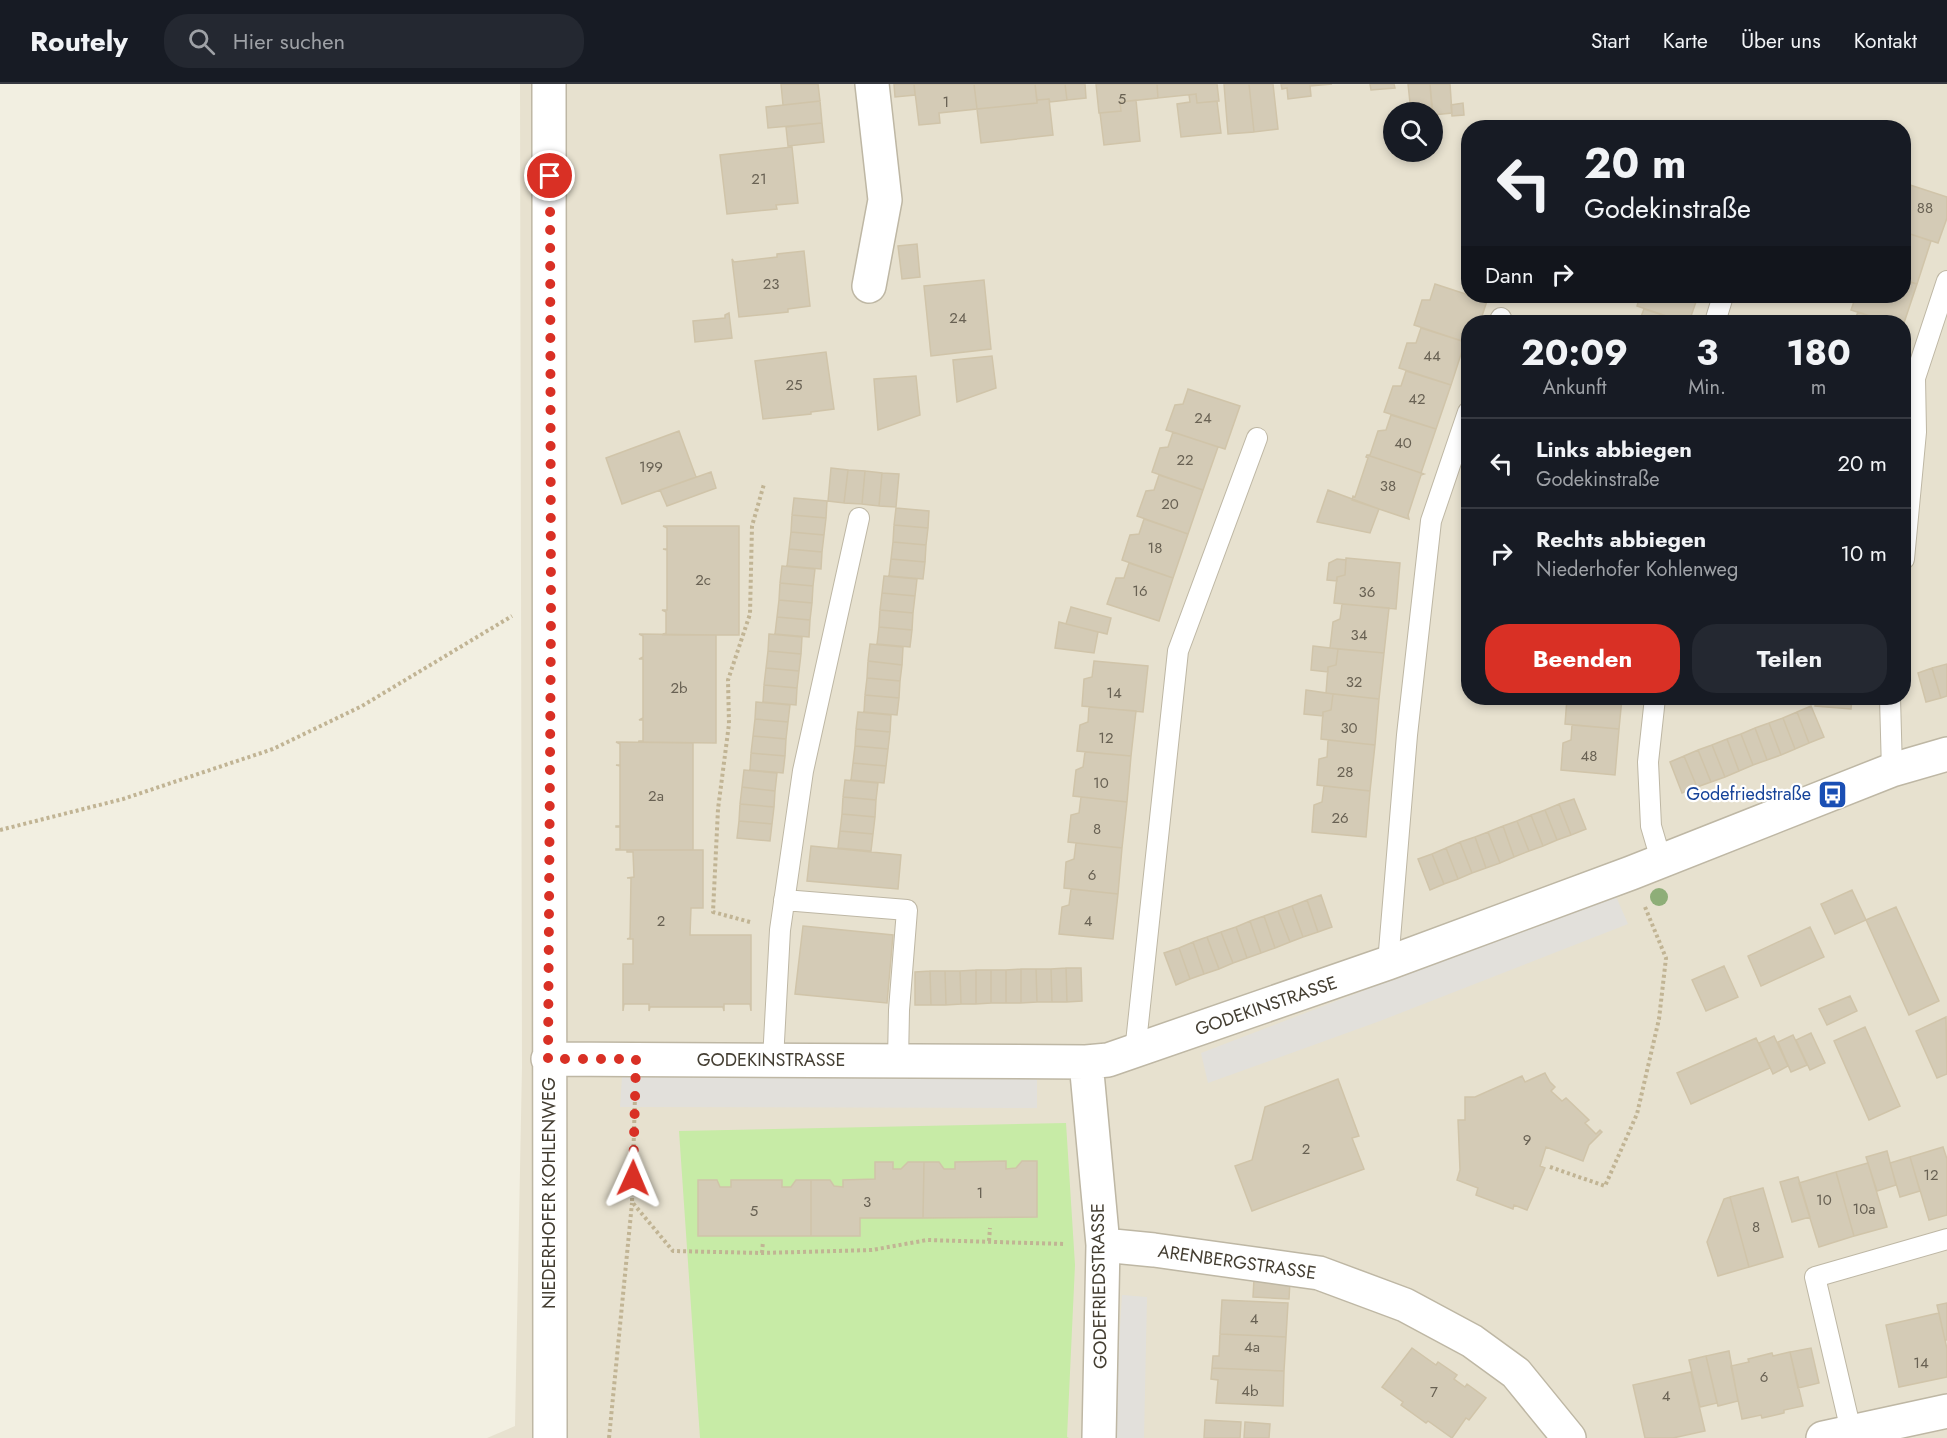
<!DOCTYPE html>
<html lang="de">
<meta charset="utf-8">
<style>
:root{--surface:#171b24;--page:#242831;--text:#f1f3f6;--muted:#9ea1a6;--line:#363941;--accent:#d93025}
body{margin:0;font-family:Jost,sans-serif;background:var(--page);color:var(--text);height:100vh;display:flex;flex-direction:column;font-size:22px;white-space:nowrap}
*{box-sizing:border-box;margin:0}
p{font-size:20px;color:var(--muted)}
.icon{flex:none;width:33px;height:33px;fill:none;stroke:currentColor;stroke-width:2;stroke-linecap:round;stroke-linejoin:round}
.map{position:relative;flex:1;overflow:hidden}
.sheet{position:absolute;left:1461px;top:231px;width:450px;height:390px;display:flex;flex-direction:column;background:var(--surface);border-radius:24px;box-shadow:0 3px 9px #0003}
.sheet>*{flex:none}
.top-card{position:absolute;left:1461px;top:36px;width:450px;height:183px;border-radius:24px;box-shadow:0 3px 9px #0003;background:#171b24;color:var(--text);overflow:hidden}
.controls{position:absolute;left:1383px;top:18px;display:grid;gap:12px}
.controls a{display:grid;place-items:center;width:60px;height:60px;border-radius:50%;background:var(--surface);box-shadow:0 3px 9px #0003;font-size:30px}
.pin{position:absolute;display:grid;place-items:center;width:51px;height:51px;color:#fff;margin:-26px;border:3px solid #fff;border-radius:50%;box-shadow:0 2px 6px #0007}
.me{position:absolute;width:66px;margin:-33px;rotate:1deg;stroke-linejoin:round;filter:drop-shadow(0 0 4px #0008)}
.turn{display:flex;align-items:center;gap:21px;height:126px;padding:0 24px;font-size:27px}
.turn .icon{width:78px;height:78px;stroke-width:2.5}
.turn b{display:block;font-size:42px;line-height:51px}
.then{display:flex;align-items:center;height:57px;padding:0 24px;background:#0003;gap:12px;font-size:22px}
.eta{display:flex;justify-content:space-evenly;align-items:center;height:102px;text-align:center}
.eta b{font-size:36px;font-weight:700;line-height:42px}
.action{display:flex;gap:12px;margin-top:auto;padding:12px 24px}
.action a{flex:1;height:69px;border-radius:24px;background:var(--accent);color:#fff;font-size:24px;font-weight:700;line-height:69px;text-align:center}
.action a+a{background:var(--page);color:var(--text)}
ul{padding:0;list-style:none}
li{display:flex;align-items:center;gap:18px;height:90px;padding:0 24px;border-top:2px solid var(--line)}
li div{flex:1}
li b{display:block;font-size:22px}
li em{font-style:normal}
header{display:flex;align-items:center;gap:36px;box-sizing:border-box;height:84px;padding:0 30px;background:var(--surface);border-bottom:2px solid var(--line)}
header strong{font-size:28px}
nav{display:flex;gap:33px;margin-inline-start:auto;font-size:21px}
.search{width:420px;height:54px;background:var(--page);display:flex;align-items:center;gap:15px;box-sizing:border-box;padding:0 21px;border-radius:24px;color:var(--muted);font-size:22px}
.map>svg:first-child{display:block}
.residential{fill:#e7e1cf;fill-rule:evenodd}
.green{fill:#c7eba6}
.parking{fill:#e2e0db}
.building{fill:#d4cbb6;stroke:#d0c4a9;stroke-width:1.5}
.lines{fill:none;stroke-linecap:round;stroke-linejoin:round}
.service-casing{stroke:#beb7a4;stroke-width:22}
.minor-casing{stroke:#beb7a4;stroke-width:36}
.path{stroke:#c1b494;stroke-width:4;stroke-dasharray:3 3;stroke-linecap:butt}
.service{stroke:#fff;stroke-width:20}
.minor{stroke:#fff;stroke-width:33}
.tree{fill:#8eae78}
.route{stroke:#d93025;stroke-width:10;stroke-dasharray:0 18}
.labels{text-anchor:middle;stroke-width:4.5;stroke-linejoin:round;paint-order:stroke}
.number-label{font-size:15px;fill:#686153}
.transit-label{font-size:18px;fill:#164399;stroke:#fff;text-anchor:end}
.street-label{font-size:18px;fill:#443e32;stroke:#fff}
</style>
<header>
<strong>Routely</strong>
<div class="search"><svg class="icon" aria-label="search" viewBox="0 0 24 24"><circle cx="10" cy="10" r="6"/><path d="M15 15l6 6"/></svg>Hier suchen</div>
<nav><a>Start</a><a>Karte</a><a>Über uns</a><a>Kontakt</a></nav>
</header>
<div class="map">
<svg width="1947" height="1354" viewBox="0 0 1947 1354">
<rect width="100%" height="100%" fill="#f2efe1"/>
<path class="residential" d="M520,0H1947V1354H487L515,1342L522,983ZM1394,28H1432V68H1394ZM1468,44H1904V212H1468ZM1468,238H1904V614H1468Z"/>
<path class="green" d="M1066,1039L1075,1181L1067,1353L1069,1354H700L679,1047Z"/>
<path class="parking" d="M1615,810L1628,840L1380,937L1208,999L1201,969Z
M794,992L1037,994V1024L620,1023L622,993Z
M1122,1211L1147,1213L1144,1354H1113Z"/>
<path class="building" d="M781,0H818L820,17L783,21Z
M894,0H914L915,11L895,13Z
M914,0H974L977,25L939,29L940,39L919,41Z
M974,0H1035L1037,19L977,25Z
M1035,0H1065L1067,16L1050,18L1049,15L1037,16Z
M1065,0H1085L1086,14L1067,16Z
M1096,0H1157L1158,14L1120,18L1121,27L1099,29Z
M1157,0H1217L1219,17L1197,19L1196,10L1158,14Z
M1224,0H1249L1254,48L1228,50Z
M1249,0H1273L1278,45L1254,48Z
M1281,0H1332L1310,2L1311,12L1288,15L1287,4L1282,5Z
M1370,0H1394L1395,4L1371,6Z
M1408,0H1430L1432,28H1411Z
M1430,0H1450L1452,29L1433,31Z
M1196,10L1197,19L1217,17L1221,49L1181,53L1177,20L1190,18L1189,11Z
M1049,15L1053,51L981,59L977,25L1037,19V16Z
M1136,16L1140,57L1104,61L1100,29L1121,27L1120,18Z
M820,17L822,39L768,44L766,23Z
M1463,19L1464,31L1452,32L1451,21Z
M822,39L824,58L788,62L786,43Z
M792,63L798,119L776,121L777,125L727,130L720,71Z
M1904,99L1947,113V134L1938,159L1904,148Z
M1904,148L1931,157L1917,200L1904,196Z
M917,160L920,193L902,195L898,162Z
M804,167L810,222L788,225V228L739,233L732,175L734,178L777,173V170Z
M984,196L991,265L931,272L924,202Z
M1904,196L1917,200L1904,239L1888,238L1851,226L1856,212H1904Z
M1435,200L1487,217L1480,238H1468V259L1414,241L1422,216H1430Z
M1640,212H1698L1689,238H1684L1637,222Z
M1644,225L1684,238H1639Z
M1858,228L1888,238H1854Z
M729,229L732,254L695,258L693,237L725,234V231Z
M1421,244L1465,258L1451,301L1399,284L1407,259H1416Z
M826,268L834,325L811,328V330L763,335L755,277Z
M992,272L996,304L957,318L953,276Z
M1406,287L1451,301L1436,345L1384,328L1393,302H1401Z
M916,292L920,331L878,346L874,295Z
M1188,305L1240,322L1225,365L1166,346L1175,321L1183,320Z
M1391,331L1436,345L1421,389L1424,390L1367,371H1370L1378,347L1386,346Z
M679,347L696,393L622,420L606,374Z
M1173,348L1218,363L1203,406L1152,388L1160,364L1168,363Z
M1367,371L1424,390L1421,391L1408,431L1409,435L1352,416L1353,412L1355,413L1368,374L1366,373Z
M831,384L848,386L844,419L828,417Z
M848,386L865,387L862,420L844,419Z
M865,387L882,389L879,422L862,420Z
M711,388L716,404L667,422L660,406Z
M882,389L899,390L896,423L879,422Z
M1159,391L1203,406L1188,450L1137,432L1146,407L1154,406Z
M1328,406L1379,425L1370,449L1317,438Z
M794,414L827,417L826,434L792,431Z
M896,424L929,427L928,444L894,441Z
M792,431L826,434L824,451L791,448Z
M1144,435L1188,450L1173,494L1122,476L1130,451L1139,450Z
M894,441L928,444L926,461L893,458Z
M663,442H739V551H662L666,549V528L662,526H667V466L663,465H667V444Z
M791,448L824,451L822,468L789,465Z
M893,458L926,461L925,478L891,475Z
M789,465L822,468L821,485L787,482Z
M1346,474L1400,479L1396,525L1334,519L1337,493L1345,491Z
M891,475L925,478L923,495L889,492Z
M1337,475L1346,476L1345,491L1337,493V497L1327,496L1329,479Z
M1129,479L1173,494L1159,537L1107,520L1116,494H1124Z
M782,482L815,485L813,502L780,499Z
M884,492L917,495L915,512L882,509Z
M780,499L813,502L812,519L779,516Z
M882,509L915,512L913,529L880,526Z
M779,516L812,519L810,536L777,533Z
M1342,520L1389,524L1384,569L1330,564L1333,538L1340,535Z
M1071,523L1111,534L1107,550L1066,540Z
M880,526L913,529L912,546L879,543Z
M777,533L810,536L809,553L775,550Z
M1059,538L1098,548L1094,569L1055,564Z
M879,543L912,546L910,563L877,560Z
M639,550L716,551V659L639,658V657H643V636H639L643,634V575H639L643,573V552Z
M769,550L802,553L801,570L768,567Z
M870,560L903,563L902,581L868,577Z
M1313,562L1338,565L1336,581L1328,583V588L1311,586Z
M1338,565L1384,569L1379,615L1326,609L1328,583L1336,581Z
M768,567L801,570L799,587L766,584Z
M868,577L902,581L900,597L867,594Z
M1094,577L1148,582L1143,628L1082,622L1084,595L1092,593Z
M1947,580V612L1941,614L1932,584Z
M766,584L799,587L797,604L764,601Z
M1932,584L1941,614L1926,618L1918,589Z
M867,594L900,597L899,614L865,611Z
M764,601L797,604L796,621L763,618Z
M1306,606L1333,610L1331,626L1323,628V632L1304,630Z
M1333,610L1379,615L1375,661L1321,655L1323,628L1331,626Z
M865,611L899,614L897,631L864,628Z
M1567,614H1622L1619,645L1565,640Z
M1816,614H1852L1851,625L1815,622Z
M756,618L790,621L788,638L755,635Z
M1811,622L1824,653L1809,659L1797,628Z
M1089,623L1136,627L1131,672L1077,667L1080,641L1088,638Z
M858,628L891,631L890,648L856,645Z
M1797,628L1809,659L1795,665L1783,634Z
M1783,634L1795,665L1781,671L1769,639Z
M755,635L788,638L786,655L753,652Z
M1769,639L1781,671L1767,676L1755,644Z
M1572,641L1619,645L1615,691L1561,686L1563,659L1571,656Z
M1755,644L1767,676L1753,681L1741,650Z
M856,645L890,648L888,665L855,662Z
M1741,650L1753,681L1739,687L1727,655Z
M753,652L786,655L785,672L751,669Z
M1727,655L1739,687L1725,693L1712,661Z
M1328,656L1375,661L1370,707L1317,701L1319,675L1327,673Z
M616,658L693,659V766H616V765H620V743H616V742H620V682L616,681H620V660Z
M1712,661L1725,693L1711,698L1698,666Z
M855,662L888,665L886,682L853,679Z
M1698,666L1711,698L1697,703L1684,672Z
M1085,668L1131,672L1127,718L1073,712L1076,686L1083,683Z
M751,669L785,672L783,689L750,686Z
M1684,672L1697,703L1682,709L1670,678Z
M853,679L886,682L884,699L851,696Z
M744,686L777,689L775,707L742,703Z
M845,696L878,699L876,716L843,713Z
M1324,702L1370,707L1366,753L1312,748L1314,721L1322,718Z
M742,703L775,707L774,723L740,720Z
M843,713L876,716L875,733L842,730Z
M1081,713L1127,718L1122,764L1068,758L1071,731L1079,729Z
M1574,715L1586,745L1571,751L1559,720Z
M740,720L774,723L772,740L739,737Z
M1559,720L1571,751L1557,756L1545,726Z
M1545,726L1557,756L1543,762L1531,731Z
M842,730L875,733L873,750L840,747Z
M1531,731L1543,762L1529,767L1517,737Z
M739,737L772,740L770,757L737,754Z
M1517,737L1529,767L1514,773L1503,742Z
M1503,742L1514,773L1500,779L1488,748Z
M840,747L873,750L871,767L838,764Z
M1488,748L1500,779L1486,784L1475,753Z
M1475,753L1486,784L1472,789L1460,758Z
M1460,758L1472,789L1458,795L1446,764Z
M1076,759L1122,764L1118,810L1064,804L1066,778L1074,775Z
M811,762L901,771L898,805L807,797Z
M1446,764L1458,795L1444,800L1432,770Z
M627,766H703V824H691L690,851H751V927L750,920H724V927L723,923H650L649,927V920H624L623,927V880H633V855H627L630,854L631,794H627L634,793L633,768H627Z
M1432,770L1444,800L1430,806L1418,775Z
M1071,805L1118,810L1113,855L1059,850L1062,823L1069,821Z
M1852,806L1866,836L1835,850L1821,820Z
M1321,811L1332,843L1318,848L1307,816Z
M1307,816L1318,848L1303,853L1292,822Z
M1292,822L1303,853L1290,858L1278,827Z
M1896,823L1939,917L1909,931L1866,836Z
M1278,827L1290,858L1275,864L1264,832Z
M1264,832L1275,864L1261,869L1250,837Z
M1250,837L1261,869L1247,874L1236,843Z
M803,842L893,851L887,919L795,910Z
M1236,843L1247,874L1233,879L1221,848Z
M1810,843L1824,873L1761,902L1748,872Z
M1221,848L1233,879L1219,885L1207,853Z
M1207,853L1219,885L1204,890L1193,858Z
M1193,858L1204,890L1190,895L1179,864Z
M1179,864L1190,895L1176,901L1164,869Z
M1724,882L1738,913L1706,927L1692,896Z
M1066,884L1067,918H1052L1051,885Z
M1066,884H1081L1082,917L1067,918Z
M1021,885H1036L1037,918L1021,919Z
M1021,885V919H1006V886Z
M1036,885H1051L1052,918H1037Z
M976,886H991V919L976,920Z
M976,886V920H961L960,887Z
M991,886H1006V919H991Z
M930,887L931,921H915V888Z
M930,887H945L946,921H931Z
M945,887H960L961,920L946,921Z
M1850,912L1857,927L1827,941L1819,925Z
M1946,933L1947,990L1937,994L1916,947Z
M1865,943L1900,1022L1869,1036L1834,957Z
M1811,949L1825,979L1810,986L1796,956Z
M1793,951L1807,981L1791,988L1778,958Z
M1774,952L1788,982L1773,990L1759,959Z
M1756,954L1770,984L1691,1020L1677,989Z
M1545,989L1550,998L1555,1003L1551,1007L1562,1017L1566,1014L1589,1036L1585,1039L1596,1050L1600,1046L1602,1048L1589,1061L1583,1077L1546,1063L1540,1082L1545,1084L1527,1126L1514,1121L1513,1125L1476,1111L1478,1104L1457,1096L1460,1086L1458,1036H1465V1013H1475L1522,992L1525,998Z
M1338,995L1359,1052L1352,1054L1364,1085L1252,1127L1235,1082L1252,1076L1265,1023Z
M1943,1063L1947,1075V1131L1929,1136L1910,1073Z
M1887,1067L1896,1101L1877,1107L1866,1073Z
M1910,1073L1920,1107L1900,1113L1890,1079Z
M1006,1077V1085L1016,1084L1022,1077H1037V1133L923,1134L924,1078H939L944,1085H955V1078Z
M875,1078H893V1085H901L908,1078H924L923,1134H860V1152H811V1096H830L834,1102L843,1103V1096L875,1095Z
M1868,1079L1887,1143L1854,1152L1836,1088Z
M1836,1088L1854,1152L1819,1163L1799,1099Z
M1798,1093L1810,1133L1792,1138L1780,1098Z
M698,1096H717L720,1103H731V1096H782V1103H791L796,1096H811V1152H698Z
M1763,1104L1783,1173L1749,1183L1730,1113Z
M1730,1113L1749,1183L1718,1192L1707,1158L1724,1115Z
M1254,1195L1290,1197L1289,1215L1253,1213Z
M1222,1216L1288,1219L1286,1253L1220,1250Z
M1947,1219V1256H1945L1937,1221Z
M1939,1229L1947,1265V1293L1899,1303L1886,1241Z
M1220,1250L1286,1253L1284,1287L1212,1284L1213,1272H1219Z
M1412,1264L1436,1281L1438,1278L1457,1291L1454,1295L1465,1303L1467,1300L1486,1314L1469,1336L1466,1334L1452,1354L1428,1337L1426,1339L1401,1321L1403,1318L1382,1303Z
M1811,1264L1819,1299L1798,1304L1790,1268Z
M1729,1267L1738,1317L1718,1322L1706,1272Z
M1790,1268L1803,1322L1784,1326V1329L1762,1334L1761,1331L1742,1335L1731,1282L1749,1278L1748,1275L1772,1269L1773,1272Z
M1706,1272L1717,1319L1700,1323L1689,1276Z
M1212,1284L1284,1287L1283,1322L1216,1319L1218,1296L1211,1295Z
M1691,1288L1705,1347L1673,1354H1645L1633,1301Z
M1205,1336L1241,1338L1240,1354H1204Z
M1245,1338L1270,1340L1269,1354H1244Z"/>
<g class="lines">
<defs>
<path id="service" d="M1499,238L1501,234
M1715,238L1723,212
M1904,475L1916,348L1915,294L1947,197
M1655,614L1648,678L1651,742L1661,776
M1890,614L1892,686
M784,816L907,826L899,926L898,977
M1388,879L1407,651L1431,437L1468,328
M1135,968L1178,567L1257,354
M773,976L780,846L803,687L859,434
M1851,1347L1815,1193L1947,1155"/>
<path id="minor" d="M549,0L550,1354
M869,202L885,116L872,0
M548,975L1086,978L1108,976L1388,879L1631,789L1892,686L1947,670
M1086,978L1103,1161L1099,1354
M1103,1161L1154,1166L1319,1189L1405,1221L1472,1257L1516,1289L1569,1354
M1823,1354L1947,1327"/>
</defs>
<use href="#service" class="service-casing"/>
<use href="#minor" class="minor-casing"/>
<path class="path" d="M0,746L123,715L273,665L362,622L512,532
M750,838L713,828L718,725L729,640L728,596L750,530L752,442L764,400
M635,1012L632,1118L673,1167L762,1169L872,1166L927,1156L1065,1160
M1550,1083L1605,1102L1637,1030L1659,935L1666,874L1645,823
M989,1157L990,1144
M762,1169L763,1157
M609,1354L632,1119"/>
<use href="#service" class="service"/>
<use href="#minor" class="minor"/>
</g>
<circle class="tree" cx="1659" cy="813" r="9"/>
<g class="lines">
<path class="route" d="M550,92L551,532L548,975H636L633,1094"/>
</g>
<defs>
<symbol id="bus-square" viewBox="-11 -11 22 22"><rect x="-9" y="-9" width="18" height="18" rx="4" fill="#1a4fb4" stroke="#fff"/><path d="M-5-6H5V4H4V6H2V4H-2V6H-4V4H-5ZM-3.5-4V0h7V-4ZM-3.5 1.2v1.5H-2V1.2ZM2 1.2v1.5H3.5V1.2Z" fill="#fff"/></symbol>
</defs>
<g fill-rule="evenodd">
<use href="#bus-square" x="1816" y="694" width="33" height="33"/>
</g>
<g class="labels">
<g class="number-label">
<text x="1122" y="20">5</text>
<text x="946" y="23">1</text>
<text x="759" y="100">21</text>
<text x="1925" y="129">88</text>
<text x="771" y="205">23</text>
<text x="958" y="239">24</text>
<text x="1432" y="277">44</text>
<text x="794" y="306">25</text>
<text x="1417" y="320">42</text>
<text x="1203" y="339">24</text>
<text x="1403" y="364">40</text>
<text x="1185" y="381">22</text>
<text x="651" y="388">199</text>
<text x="1388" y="407">38</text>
<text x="1170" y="425">20</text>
<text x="1155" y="469">18</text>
<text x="703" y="501">2c</text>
<text x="1140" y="512">16</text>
<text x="1367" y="513">36</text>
<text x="1359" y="556">34</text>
<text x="1354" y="603">32</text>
<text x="679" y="609">2b</text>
<text x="1114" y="614">14</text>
<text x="1349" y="649">30</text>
<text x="1106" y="659">12</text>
<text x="1589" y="677">48</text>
<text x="1345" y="693">28</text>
<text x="1101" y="704">10</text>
<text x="656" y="717">2a</text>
<text x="1340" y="739">26</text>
<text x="1097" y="750">8</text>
<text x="1092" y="796">6</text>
<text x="661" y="842">2</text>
<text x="1088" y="842">4</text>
<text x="1527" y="1061">9</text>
<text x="1306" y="1070">2</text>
<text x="1931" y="1096">12</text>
<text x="980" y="1114">1</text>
<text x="1824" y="1121">10</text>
<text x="867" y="1123">3</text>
<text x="1864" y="1130">10a</text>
<text x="754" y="1132">5</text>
<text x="1756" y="1148">8</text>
<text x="1254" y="1240">4</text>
<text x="1252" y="1268">4a</text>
<text x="1921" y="1284">14</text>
<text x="1764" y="1298">6</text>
<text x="1250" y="1312">4b</text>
<text x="1434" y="1313">7</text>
<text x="1666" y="1317">4</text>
</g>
<g class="transit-label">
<text x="1811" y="716">Godefriedstraße</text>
</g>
<g class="street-label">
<text transform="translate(1266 922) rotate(-19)" y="6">GODEKINSTRASSE</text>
<text x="771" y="982">GODEKINSTRASSE</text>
<text transform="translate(549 1109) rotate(-90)" y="6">NIEDERHOFER KOHLENWEG</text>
<text transform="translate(1237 1178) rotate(8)" y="6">ARENBERGSTRASSE</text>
<text transform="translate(1099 1202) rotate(-91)" y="6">GODEFRIEDSTRASSE</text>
</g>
</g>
</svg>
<div class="controls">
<a><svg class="icon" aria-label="search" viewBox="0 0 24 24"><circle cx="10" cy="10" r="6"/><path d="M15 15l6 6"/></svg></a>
</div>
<div class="pin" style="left:550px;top:92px;background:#d93025"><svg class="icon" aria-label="arrive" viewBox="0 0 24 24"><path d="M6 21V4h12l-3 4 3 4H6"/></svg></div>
<svg class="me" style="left:633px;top:1094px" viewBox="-20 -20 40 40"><path d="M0-17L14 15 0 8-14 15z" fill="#d93025" stroke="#fff" stroke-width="4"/></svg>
<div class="top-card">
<div class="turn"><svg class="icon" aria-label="left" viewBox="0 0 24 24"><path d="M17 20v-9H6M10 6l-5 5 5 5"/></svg><div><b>20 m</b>Godekinstraße</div></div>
<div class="then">Dann<svg class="icon" aria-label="right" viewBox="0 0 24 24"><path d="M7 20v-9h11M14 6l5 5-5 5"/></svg></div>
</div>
<section class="sheet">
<div class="eta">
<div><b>20:09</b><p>Ankunft</p></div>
<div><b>3</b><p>Min.</p></div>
<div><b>180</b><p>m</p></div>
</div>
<ul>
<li><svg class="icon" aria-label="left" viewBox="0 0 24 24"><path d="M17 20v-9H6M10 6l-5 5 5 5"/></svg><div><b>Links abbiegen</b><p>Godekinstraße</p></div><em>20 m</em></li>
<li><svg class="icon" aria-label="right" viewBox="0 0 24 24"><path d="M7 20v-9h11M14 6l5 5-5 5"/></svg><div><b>Rechts abbiegen</b><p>Niederhofer Kohlenweg</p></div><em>10 m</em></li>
</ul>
<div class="action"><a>Beenden</a><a>Teilen</a></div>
</section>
</div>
